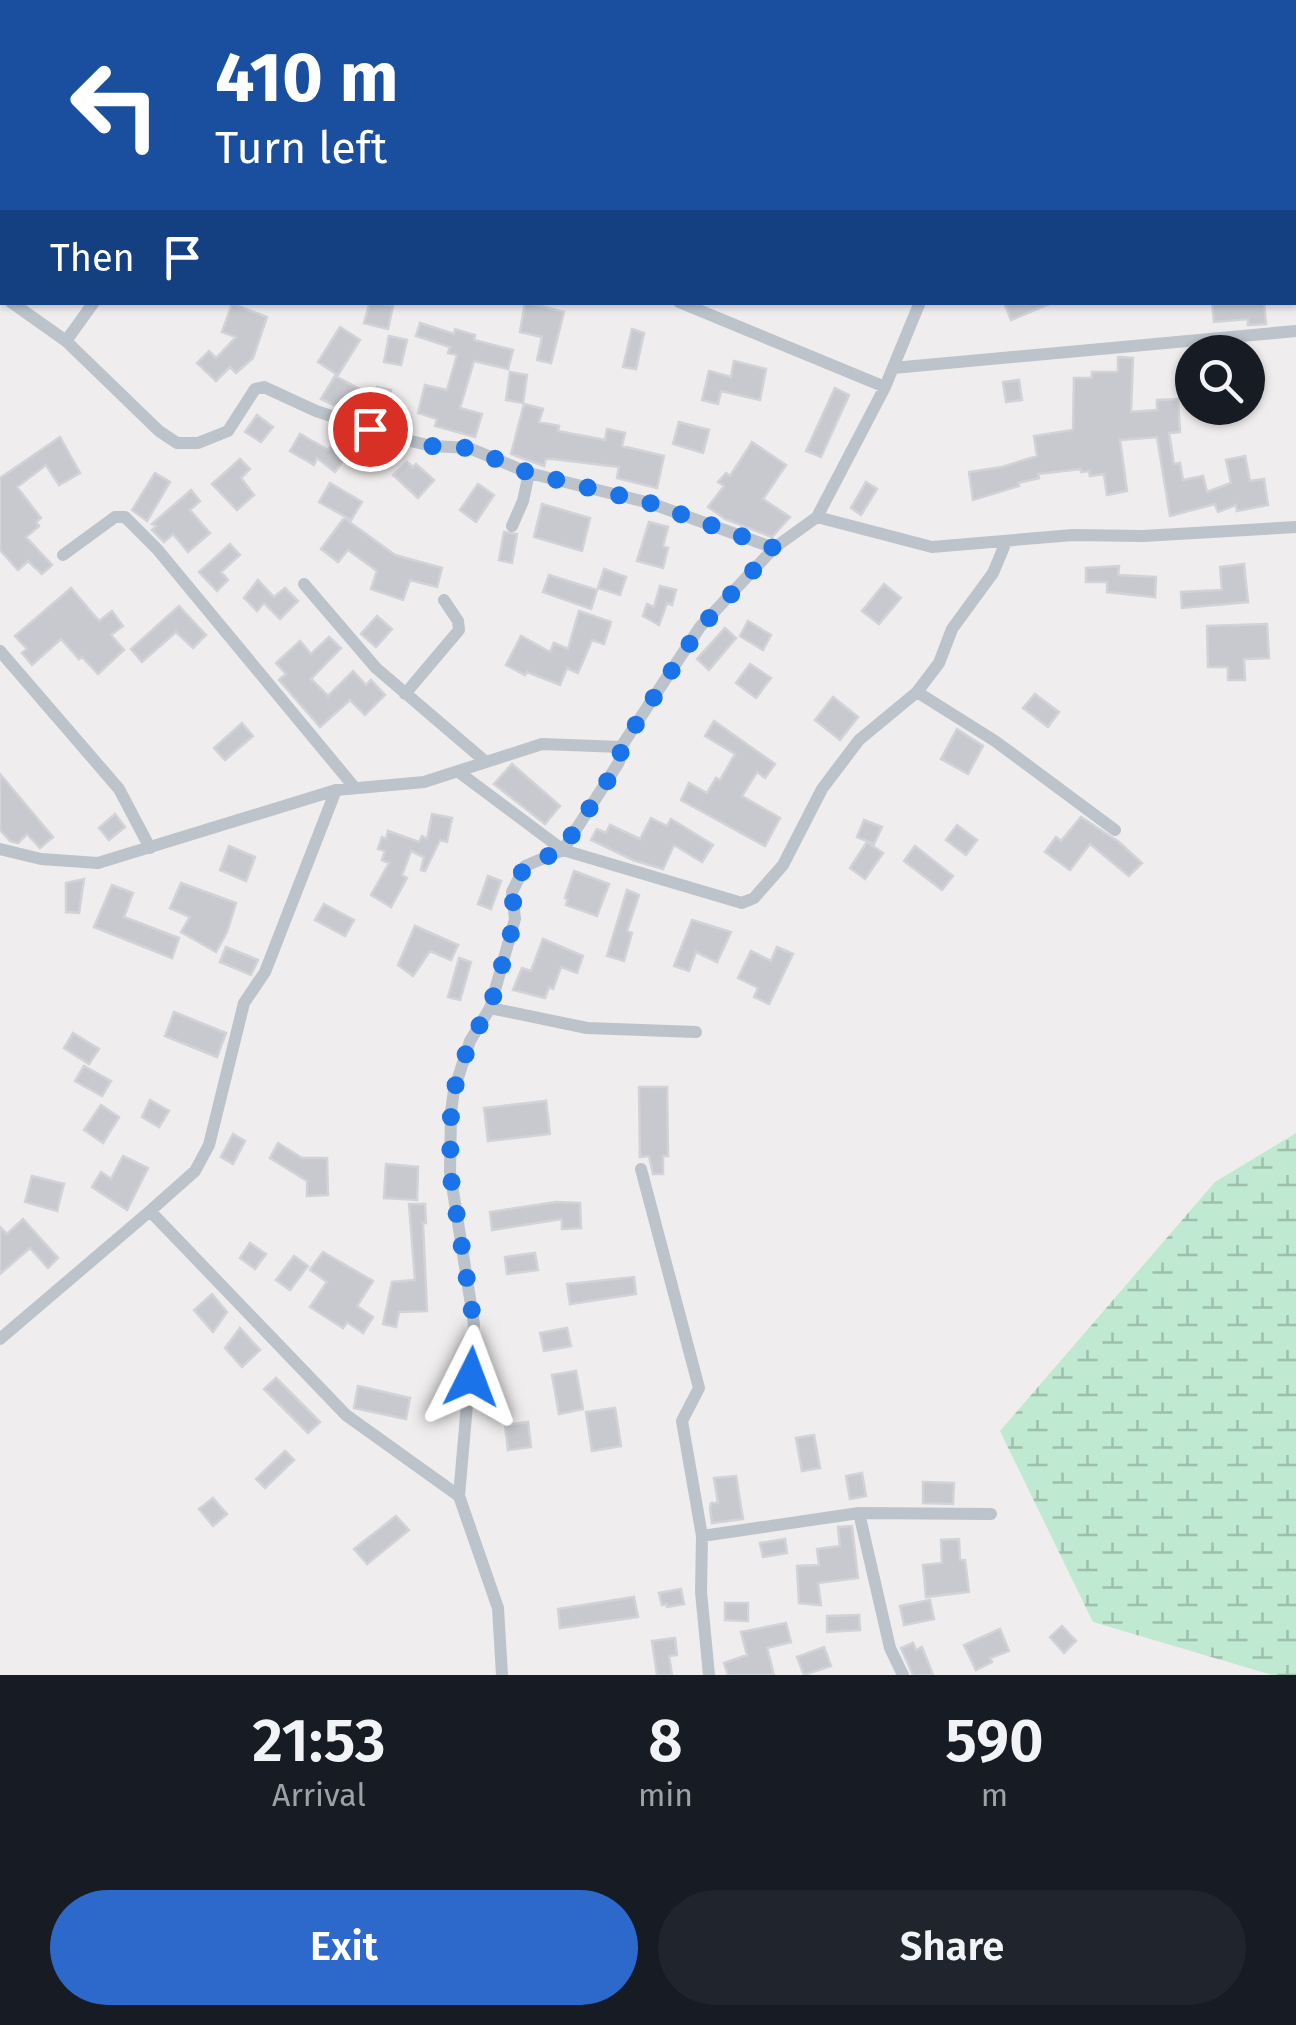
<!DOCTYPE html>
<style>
:root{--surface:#171b24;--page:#20242c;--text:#f1f3f6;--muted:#9ea1a6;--accent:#2c69ca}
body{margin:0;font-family:"Fira Sans",sans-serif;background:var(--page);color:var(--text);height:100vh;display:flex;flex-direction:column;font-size:38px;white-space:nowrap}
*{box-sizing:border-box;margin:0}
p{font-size:32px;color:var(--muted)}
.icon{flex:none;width:55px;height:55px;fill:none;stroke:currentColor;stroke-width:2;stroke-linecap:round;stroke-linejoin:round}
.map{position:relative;height:1675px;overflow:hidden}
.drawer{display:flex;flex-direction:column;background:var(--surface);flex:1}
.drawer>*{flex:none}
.banner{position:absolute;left:0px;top:0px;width:1298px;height:305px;box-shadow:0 2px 8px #0004;background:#1a4fa0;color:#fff;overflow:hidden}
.controls{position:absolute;left:1175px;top:335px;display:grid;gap:20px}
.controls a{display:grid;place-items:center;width:90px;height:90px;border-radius:50%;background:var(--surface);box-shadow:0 2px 8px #0004;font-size:50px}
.pin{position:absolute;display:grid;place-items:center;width:85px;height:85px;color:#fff;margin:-42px;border:5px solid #fff;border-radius:50%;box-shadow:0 2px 10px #0007}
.me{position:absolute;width:110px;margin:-55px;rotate:3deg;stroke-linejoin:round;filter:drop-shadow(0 0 8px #0008)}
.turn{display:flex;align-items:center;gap:35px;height:210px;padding:0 50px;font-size:45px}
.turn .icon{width:130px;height:130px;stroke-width:2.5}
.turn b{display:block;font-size:70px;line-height:85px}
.then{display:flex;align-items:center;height:95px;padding:0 50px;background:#0003;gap:20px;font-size:38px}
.eta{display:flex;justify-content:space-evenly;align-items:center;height:170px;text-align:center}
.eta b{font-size:60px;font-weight:600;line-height:70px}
.button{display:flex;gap:20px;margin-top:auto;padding:20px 50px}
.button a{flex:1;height:115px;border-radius:60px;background:var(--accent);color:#fff;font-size:40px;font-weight:600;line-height:115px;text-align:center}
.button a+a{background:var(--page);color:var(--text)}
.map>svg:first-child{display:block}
.wetland{fill:url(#wetland-marsh)}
.building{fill:#c7c9cf;stroke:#d1d3d8;stroke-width:2.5}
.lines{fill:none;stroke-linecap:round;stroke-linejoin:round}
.minor{stroke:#bcc3ca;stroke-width:12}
.route{stroke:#1a73e8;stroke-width:18;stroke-dasharray:0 32.4}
</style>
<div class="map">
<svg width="1296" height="1675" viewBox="0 0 1296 1675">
<defs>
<pattern id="wetland-marsh" width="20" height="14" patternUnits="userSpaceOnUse" patternTransform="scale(2.5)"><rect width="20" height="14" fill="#bfe9d1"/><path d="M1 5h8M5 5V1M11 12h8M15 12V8" fill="none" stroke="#9dbfac"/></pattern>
</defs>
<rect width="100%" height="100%" fill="#efeded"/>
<path class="wetland" d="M1296,1133V1675H1272L1093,1622L1000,1431L1215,1182Z"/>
<path class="building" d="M370,302L393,306L388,329L364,323Z
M525,302L564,312L551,363L537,360L542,337L520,332Z
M1004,302H1052V303L1011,320Z
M1212,302H1264L1266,324L1248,325V319L1214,322Z
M232,304L267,317L253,358L236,373L230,367L216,381L197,363L209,351L216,358L236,337L222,332Z
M420,323L454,334L455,329L475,335L474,340L513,350L508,369L474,361L460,408L482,414L475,437L435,426L437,419L418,413L425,385L447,390L457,355L448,353L450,347L416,336Z
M340,327L360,340L338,375L318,362Z
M632,329L644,333L636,369L623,367Z
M389,336L407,340L401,365L384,362Z
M1118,357L1133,358L1131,412L1157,410V400L1178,399L1180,432L1169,433L1174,464L1180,463L1183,480L1203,476L1207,492L1231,483L1226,460L1245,456L1250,481L1264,479L1268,505L1237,511L1236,505L1218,512L1215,504L1170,516L1157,437L1120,440L1127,491L1107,495L1104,474L1090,476L1089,471L1081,472V469L1038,474L1039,478L1018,483L1019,486L973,500L969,472L1002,467L1037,456L1034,436L1073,430L1074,378H1092V372H1118Z
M734,361L766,369L760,400L721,391L718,404L702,400L709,371L731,377Z
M510,372L527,375L523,403L506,400Z
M335,376L362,390L376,393L377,387L391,390L383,423L370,418L372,407L346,401L342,409L321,399Z
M1019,380L1022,400L1006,402L1003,382Z
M835,388L849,395L821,457L806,451Z
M524,404L543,409L539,422L559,426L558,431L605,440L607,429L625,433L622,446L664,456L657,488L617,478L619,467L553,459H546L544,466L511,454Z
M257,415L273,427L261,442L245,432Z
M679,422L709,430L703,453L673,444Z
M342,432L356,442L335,472L317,458L314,465L290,451L300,434L328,450Z
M60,437L80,473L59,485L46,465L17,487L41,518L36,522L39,526L26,537L52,565L42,574L28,561L18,570L0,550V478Z
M752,442L786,465L763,499L790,517L772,537L725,519L708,507L724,486L718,482L726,473L730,476Z
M240,459L250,469L241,478L254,495L237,510L212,484Z
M407,462L413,467L416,464L434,480L418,498L393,475Z
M155,473L170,482L147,521L132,510Z
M866,482L877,489L861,515L851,508Z
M330,483L362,502L351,520L319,502Z
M478,484L494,495L476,522L460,510Z
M191,490L200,501L190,510L210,533L188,552L173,534L164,542L152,530L156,526L152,524Z
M542,504L590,518L582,551L534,537Z
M344,518L395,555L442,568L437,587L410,580L403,600L371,589L377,571L348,550L338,562L321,549Z
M649,522L668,527L663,546L668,548L663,568L637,561Z
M504,532L517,534L512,563L499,560Z
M230,544L240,555L221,572L228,580L217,591L199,572Z
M1244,564L1248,602L1182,608L1181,592L1222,590L1220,567Z
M1119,566L1118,575L1156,577L1155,597L1107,592V582H1086V568Z
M604,569L626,577L620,595L598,588Z
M549,575L597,590L591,609L543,592Z
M258,580L274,597L285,588L298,601L280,619L264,603L257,611L244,598Z
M884,584L901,598L879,624L862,611Z
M660,586L676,590L672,605L667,603L659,625L643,616L647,604L654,607Z
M71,588L99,621L112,611L123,626L111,635L124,650L98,674L82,657L79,659L61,639L32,665L22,653L27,649L15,636Z
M179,606L206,635L193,648L176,632L142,662L131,649Z
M579,611L611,622L604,644L592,640L578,673L567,668L560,685L527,672L525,675L506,665L521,636L550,652L554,643L568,649Z
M377,616L392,629L376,647L361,634Z
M748,621L771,635L763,650L740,636Z
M1267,624L1269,658L1244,659L1245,680H1228V667H1208L1207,626Z
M725,628L736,638L709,670L697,659Z
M329,637L341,648L311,679L328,696L353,671L366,685L371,680L385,695L365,715L350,700L320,727L279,680L286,674L276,663L300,641L311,654Z
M750,664L771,678L756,698L736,683Z
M1035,694L1059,712L1048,727L1023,708Z
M833,697L858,717L840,740L815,720Z
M714,721L775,764L765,778L757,772L742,796L780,818L765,846L681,800L689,783L707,793L716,778L720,780L735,754L705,736Z
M242,723L253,736L225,760L214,748Z
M957,729L983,746L968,774L941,759Z
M512,764L560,806L545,824L494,784Z
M0,774L53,837L40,848L27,834L18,843L10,841L0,830Z
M115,814L125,827L109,840L99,828Z
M432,814L452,818L447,842L440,840L425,871L421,870L424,857L411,851L402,875L407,878L391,907L371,895L389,863L382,860L385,851L378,849L382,837L386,839L388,831L419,842L422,836L427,839Z
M1081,817L1119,842L1142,863L1129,876L1090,844L1070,870L1045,852L1056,837L1061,841Z
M651,818L667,826L671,819L713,845L702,862L674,845L663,869L633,860L591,840L597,829L606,833L610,825L640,839Z
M864,820L882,827L874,844L857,837Z
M957,825L977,840L966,855L946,840Z
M867,842L883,853L865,879L850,868Z
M229,846L255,857L246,881L220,870Z
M915,846L953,876L942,890L904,861Z
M574,871L609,884L597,916L566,905L568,899L565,898Z
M488,876L501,881L491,909L478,904Z
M84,879L79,913L66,912V883Z
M181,883L236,903L227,932L216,952L181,932L190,917L170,908Z
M112,885L133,893L124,917L179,938L172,958L94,927Z
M627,890L639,895L627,931L632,933L624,961L607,956Z
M324,904L354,920L345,936L315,920Z
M692,920L731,932L717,962L696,952L689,971L674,966Z
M415,926L458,945L451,960L430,951L413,976L398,965Z
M543,939L583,956L577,973L561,967L553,989L549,987L545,998L513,990L522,968L531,971Z
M226,947L258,960L251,975L220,962Z
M777,947L793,954L769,1004L754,997L758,988L738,978L751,951L771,961Z
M459,958L471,962L460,1000L448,997Z
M174,1012L226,1033L217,1057L165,1036Z
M73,1033L99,1049L89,1064L64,1048Z
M84,1066L111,1081L102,1096L75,1081Z
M639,1087H667L668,1156H663V1174H653L649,1156L640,1157Z
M150,1100L169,1111L159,1127L142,1117Z
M546,1101L550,1134L488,1141L484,1108Z
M101,1105L119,1117L103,1143L84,1130Z
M233,1134L245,1141L233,1164L221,1157Z
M278,1143L302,1158H327L328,1195L307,1196V1181L270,1158Z
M123,1156L148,1168L127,1210L92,1187L101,1172L111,1179Z
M386,1164L418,1167L417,1200L384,1198Z
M32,1176L64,1184L57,1211L25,1202Z
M556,1202L580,1203L581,1228L562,1229V1219L492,1230L490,1212Z
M409,1204H425L426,1223H423L427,1311L399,1312L396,1327L383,1324L392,1282L415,1280Z
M23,1219L58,1258L48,1268L30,1248L0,1274V1227L7,1234Z
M250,1243L266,1254L255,1269L240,1258Z
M323,1252L373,1281L357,1306L373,1317L363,1333L347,1322L343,1328L310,1307L327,1282L310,1270Z
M535,1253L538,1270L507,1274L505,1257Z
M294,1256L308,1266L290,1290L276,1280Z
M634,1277L636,1294L570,1304L567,1284Z
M212,1294L227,1312L213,1332L194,1310Z
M240,1328L260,1350L242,1367L225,1348Z
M567,1328L571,1346L544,1351L540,1333Z
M576,1371L583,1409L559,1414L552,1375Z
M276,1378L320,1422L308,1433L264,1389Z
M358,1386L410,1398L406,1419L354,1408Z
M615,1408L621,1446L592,1451L586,1412Z
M528,1422L531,1447L508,1450L505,1425Z
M814,1435L820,1468L802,1471L796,1438Z
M285,1451L294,1460L265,1488L256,1479Z
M862,1473L866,1496L850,1499L846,1476Z
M736,1476L743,1519L712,1523L710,1509L711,1503H718L714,1478Z
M923,1482L954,1483L953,1504L923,1503Z
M213,1498L227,1514L213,1526L199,1509Z
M396,1516L409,1530L367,1564L354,1549Z
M852,1526L858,1578L818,1583L821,1605L799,1603L797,1566L819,1565L817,1549L840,1546L838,1527Z
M785,1539L787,1553L763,1557L760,1543Z
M959,1539L960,1560H965L969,1592L926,1597L923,1565L942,1563L941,1540Z
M681,1589L684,1604L667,1607V1604L662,1605L659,1593Z
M634,1597L638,1617L560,1628L558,1609Z
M930,1600L934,1619L904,1625L900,1606Z
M725,1603H748V1621L725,1620Z
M859,1615L860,1630L827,1632V1616Z
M786,1623L791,1642L767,1648L774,1675H728L724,1663L747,1655L741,1632Z
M1062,1626L1076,1641L1064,1653L1050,1637Z
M1000,1629L1009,1651L990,1658L992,1662L976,1670L964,1645Z
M675,1638L677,1655L669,1656L672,1675H657L652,1641Z
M913,1643L916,1650L922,1647L933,1675H913L901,1648Z
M824,1647L831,1666L804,1675L797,1657Z"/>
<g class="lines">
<path class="minor" d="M273,0L277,2
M922,0V2
M537,2V0
M1295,124L1296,123
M0,292L2,294
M11,302L66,341L159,431L177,443H198L228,431L255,389L264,387L316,411L398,438L432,446L469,448L529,473L523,501L512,526
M679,302L885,387
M66,341L94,302
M893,368L1296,331
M529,473L650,503L774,548
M817,517L932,547L1073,535L1143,536L1296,527
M63,555L115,517H125L157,549L355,788
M304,584L376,668L486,762
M0,651L119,789L150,848
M917,692L995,741L1115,830
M405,694L459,630L458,621L444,600
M460,773L563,850L742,903L754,898L783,865L822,789L859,740L917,692L939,663L952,629L993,573L1006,542
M0,849L41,859L98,863L336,790L424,782L542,744L621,747
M490,1008L587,1028L696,1032
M641,1169L699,1388L682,1421L702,1536L701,1592L709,1675
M150,1211L195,1171L209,1145L244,1003L265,972L336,790
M0,1339L150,1211L346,1415L459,1496
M859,1513L890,1648L903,1675
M702,1536L859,1513L991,1514
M502,1675L498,1608L459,1496L474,1324L450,1172L451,1112L454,1090L470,1041L490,1008L515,919L512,892L525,866L563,850L619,762L621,747L700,627L774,548L817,517L885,387L920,302"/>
</g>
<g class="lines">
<path class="route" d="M370,429L432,446L469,448L529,473L650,503L774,548L700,628L621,747L620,762L562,850L525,866L512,892L515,919L490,1008L470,1041L454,1090L451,1112L450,1172L474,1324L471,1377"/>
</g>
</svg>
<div class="controls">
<a><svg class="icon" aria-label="search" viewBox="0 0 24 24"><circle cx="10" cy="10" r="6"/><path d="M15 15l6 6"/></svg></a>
</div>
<div class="pin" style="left:370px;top:429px;background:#d93025"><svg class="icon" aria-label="arrive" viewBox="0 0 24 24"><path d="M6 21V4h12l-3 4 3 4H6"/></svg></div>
<svg class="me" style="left:471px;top:1377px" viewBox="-20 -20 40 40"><path d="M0-17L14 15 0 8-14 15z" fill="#1a73e8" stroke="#fff" stroke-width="4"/></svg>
<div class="banner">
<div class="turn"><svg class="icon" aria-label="left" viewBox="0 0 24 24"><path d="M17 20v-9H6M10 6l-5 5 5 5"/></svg><div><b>410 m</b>Turn left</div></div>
<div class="then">Then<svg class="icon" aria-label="arrive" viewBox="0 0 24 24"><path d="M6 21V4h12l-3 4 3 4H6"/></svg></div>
</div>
</div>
<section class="drawer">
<div class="eta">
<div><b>21:53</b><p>Arrival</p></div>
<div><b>8</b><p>min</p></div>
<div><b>590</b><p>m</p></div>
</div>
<div class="button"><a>Exit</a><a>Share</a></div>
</section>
